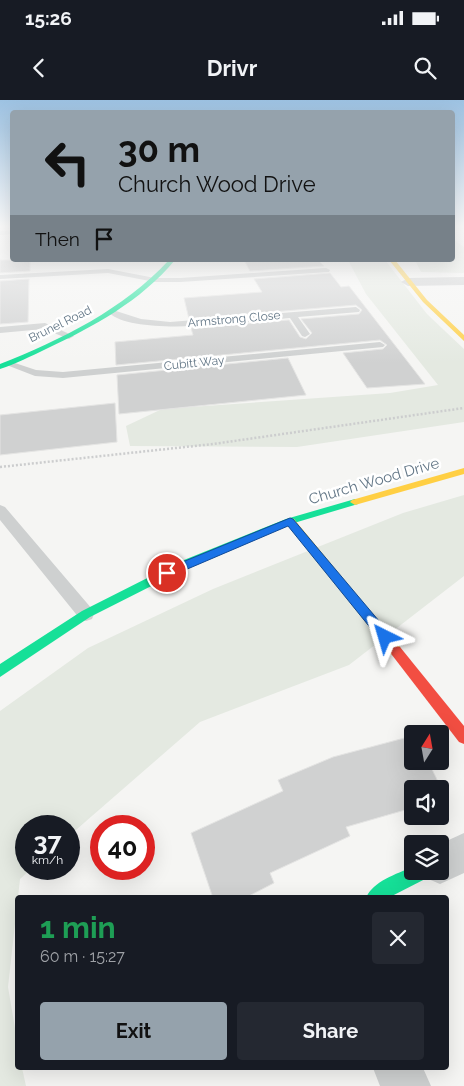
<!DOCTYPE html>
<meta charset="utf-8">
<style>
:root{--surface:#171b24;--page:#242831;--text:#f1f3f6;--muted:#9ea1a6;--accent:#95a2ac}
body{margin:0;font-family:Raleway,sans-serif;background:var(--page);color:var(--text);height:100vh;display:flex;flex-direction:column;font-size:19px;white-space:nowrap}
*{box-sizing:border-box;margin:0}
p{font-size:16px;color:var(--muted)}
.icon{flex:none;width:28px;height:28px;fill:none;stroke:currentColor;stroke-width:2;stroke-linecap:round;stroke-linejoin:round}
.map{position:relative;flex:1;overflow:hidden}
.sheet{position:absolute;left:15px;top:795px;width:434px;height:175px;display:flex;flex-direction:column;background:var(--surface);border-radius:5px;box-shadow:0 5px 20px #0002}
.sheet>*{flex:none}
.hud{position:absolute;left:10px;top:10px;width:445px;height:152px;border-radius:5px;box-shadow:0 5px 20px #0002;background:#95a2ac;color:#111;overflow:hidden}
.needle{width:32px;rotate:11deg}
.tools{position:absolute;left:404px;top:625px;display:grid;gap:10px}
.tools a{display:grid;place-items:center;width:45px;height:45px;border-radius:5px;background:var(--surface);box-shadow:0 5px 20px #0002;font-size:25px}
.speed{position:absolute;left:15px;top:715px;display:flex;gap:10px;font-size:25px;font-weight:700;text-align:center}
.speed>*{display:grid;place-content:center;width:65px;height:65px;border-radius:50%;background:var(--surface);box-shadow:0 5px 20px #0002;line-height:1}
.speed small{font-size:12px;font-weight:400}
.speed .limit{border:8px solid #d22;background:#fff;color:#111}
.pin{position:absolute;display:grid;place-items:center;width:42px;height:42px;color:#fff;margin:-21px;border:2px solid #fff;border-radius:50%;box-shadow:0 1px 5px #0007}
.me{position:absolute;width:55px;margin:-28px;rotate:320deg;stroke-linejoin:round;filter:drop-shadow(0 0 4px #0008)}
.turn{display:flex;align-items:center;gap:18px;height:105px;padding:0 25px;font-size:22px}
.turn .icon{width:65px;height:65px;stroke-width:2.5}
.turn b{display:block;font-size:35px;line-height:42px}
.then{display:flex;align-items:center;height:48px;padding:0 25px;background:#0003;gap:10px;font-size:19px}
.round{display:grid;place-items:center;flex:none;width:52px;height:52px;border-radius:5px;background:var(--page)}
.summary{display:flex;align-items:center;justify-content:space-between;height:85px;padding:0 25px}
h1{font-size:30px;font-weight:700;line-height:38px;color:#1e9e55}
.primary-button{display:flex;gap:10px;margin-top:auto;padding:10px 25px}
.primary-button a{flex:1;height:58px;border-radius:5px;background:var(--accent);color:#111;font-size:20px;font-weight:700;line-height:58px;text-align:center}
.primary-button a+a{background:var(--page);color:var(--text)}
.status{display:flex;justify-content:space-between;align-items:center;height:35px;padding:0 25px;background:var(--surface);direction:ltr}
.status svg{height:14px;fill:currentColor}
header{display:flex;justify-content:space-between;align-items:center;height:65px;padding:0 25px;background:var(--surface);font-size:22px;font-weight:700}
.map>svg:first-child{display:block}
.green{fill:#e4e9e1}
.building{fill:#d0d1d1;stroke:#e4e4e3}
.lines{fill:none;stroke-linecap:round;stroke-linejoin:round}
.path{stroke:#cccdce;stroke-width:2.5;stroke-dasharray:2 2;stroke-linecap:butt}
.lane{fill:#ced0d0;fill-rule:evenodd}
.street{fill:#ced0d0;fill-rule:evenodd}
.fast{fill:#16e098;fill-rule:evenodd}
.slow{fill:#ffcf43;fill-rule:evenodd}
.jam{fill:#f24e42;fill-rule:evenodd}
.route{fill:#1a73e8;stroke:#114b97}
.labels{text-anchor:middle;stroke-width:5;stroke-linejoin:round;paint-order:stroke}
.far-street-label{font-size:12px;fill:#627686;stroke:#fff}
.street-label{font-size:15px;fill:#627686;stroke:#fff}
</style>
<div class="status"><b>15:26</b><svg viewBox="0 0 49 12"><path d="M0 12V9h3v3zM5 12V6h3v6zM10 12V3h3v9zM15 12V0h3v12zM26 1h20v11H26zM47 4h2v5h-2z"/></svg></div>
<header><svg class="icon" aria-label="back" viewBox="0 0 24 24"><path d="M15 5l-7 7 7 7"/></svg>Drivr<svg class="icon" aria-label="search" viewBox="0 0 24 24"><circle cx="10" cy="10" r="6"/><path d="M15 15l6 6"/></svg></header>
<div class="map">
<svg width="464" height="986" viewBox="0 0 464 986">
<rect width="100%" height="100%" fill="#f5f5f3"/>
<path class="green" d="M453,139L464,147V173L421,172L415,160H452Z
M348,160H385L427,214L464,249V322L297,347L130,346L126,326L162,309L390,293L438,285L366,194Z
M464,395V476L349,565L200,622L69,736V726H26V769H31L20,779L8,887L17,940L18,968H22L26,986H0V611L88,548L213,489L403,413Z"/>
<path class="building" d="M0,160H30V171L0,173Z
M244,160H318L324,166L250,171Z
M330,173L341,187L349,186L425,284L367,288L343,253L383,249L387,245L380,240L116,265L115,242L193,235L191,228L289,220L300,237L306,239L312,233L301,219L359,214L362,210L356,205L189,219L184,198L262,192L254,179Z
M29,179L28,222L0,224V181Z
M288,258L306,295L119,314L117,275Z
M115,303L117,342L0,355V315Z
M412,636V661H428L446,698L440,700V689H412V708L346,727L350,736L270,773L274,783L245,798H213L191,733L283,691L278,680L333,657Z"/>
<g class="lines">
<path class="path" d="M0,367L213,344L464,308"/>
<path class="lane" d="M12,130V134L0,135V131Z
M326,168L330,170L329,172L180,182H155L108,173L0,179V175L108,169L155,178H180Z
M356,207L360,210L359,212L298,217L310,234L305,237L302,236L290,218C250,221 138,238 109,213L113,210L141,219L170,222Z
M45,223L74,236L69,239L44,229L0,233V227Z
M380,242L385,245L383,247L63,278L35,276L4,264L9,261L36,270L63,272Z
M0,405L5,407L92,509L94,514L92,519L86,521L80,519L0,420Z"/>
<path class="street" d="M464,177V185L408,186L401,182L408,178Z
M464,733V773L440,784L426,778L423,771H440V744Z
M373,968H423L431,986H380Z"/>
<path class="fast" d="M169,160H175C141,201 93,227 46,249C31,256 16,264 0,269V264C61,240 124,209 169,160Z
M355,399L358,400V404L294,423L187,468L90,517L0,577V564L82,511L179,462L286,419Z
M412,767V771H431L429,777L388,798H366C373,781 397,774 412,767Z"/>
<path class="slow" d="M389,160H395L427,200L464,235V241L423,202Z
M464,368V374L355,405L350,402L352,400Z
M290,418L294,419L400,547L402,551L400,555L396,556L392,555L286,423L285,421Z"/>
<path class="jam" d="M396,546L400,547L464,626V644L459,642L392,555L390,551L392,547Z"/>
</g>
<linearGradient id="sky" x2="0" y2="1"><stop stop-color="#9dc2e2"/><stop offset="0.48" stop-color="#fafafa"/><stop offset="1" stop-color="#fafafa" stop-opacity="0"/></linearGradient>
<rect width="464" height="263" fill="url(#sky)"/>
<path class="route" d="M290,418L293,419L390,534L391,537L390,541L385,542L381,541L288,426L171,476H163L161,473L163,470Z"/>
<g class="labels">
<g class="far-street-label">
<text transform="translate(234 219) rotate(-5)" y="4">Armstrong Close</text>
<text transform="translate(60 224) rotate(-26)" y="4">Brunel Road</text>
<text transform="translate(194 263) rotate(-6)" y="4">Cubitt Way</text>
</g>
<g class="street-label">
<text transform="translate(374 381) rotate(-16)" y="5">Church Wood Drive</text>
</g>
</g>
</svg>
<div class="tools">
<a><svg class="needle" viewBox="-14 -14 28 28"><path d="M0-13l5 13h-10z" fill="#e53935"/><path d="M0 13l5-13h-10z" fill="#9ea1a6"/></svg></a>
<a><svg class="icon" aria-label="sound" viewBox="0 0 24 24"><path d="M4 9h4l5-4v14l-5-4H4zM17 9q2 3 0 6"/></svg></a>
<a><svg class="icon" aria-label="layers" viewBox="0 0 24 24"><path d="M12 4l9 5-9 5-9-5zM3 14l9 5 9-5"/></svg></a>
</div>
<div class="speed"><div>37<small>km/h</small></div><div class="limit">40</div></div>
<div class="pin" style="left:167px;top:473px;background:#d93025"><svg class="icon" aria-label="arrive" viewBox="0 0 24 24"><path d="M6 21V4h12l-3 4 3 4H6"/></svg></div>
<svg class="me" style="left:385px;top:537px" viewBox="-20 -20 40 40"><path d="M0-17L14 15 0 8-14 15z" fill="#1a73e8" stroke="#fff" stroke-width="4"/></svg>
<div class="hud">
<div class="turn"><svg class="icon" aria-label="left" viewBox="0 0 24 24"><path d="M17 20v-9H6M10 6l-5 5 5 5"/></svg><div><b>30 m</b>Church Wood Drive</div></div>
<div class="then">Then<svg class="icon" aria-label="arrive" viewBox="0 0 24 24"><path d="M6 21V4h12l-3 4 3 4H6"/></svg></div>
</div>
<section class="sheet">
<div class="summary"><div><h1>1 min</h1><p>60 m · 15:27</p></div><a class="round"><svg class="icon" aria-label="close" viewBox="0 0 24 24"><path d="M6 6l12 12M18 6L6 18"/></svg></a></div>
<div class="primary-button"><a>Exit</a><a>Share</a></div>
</section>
</div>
